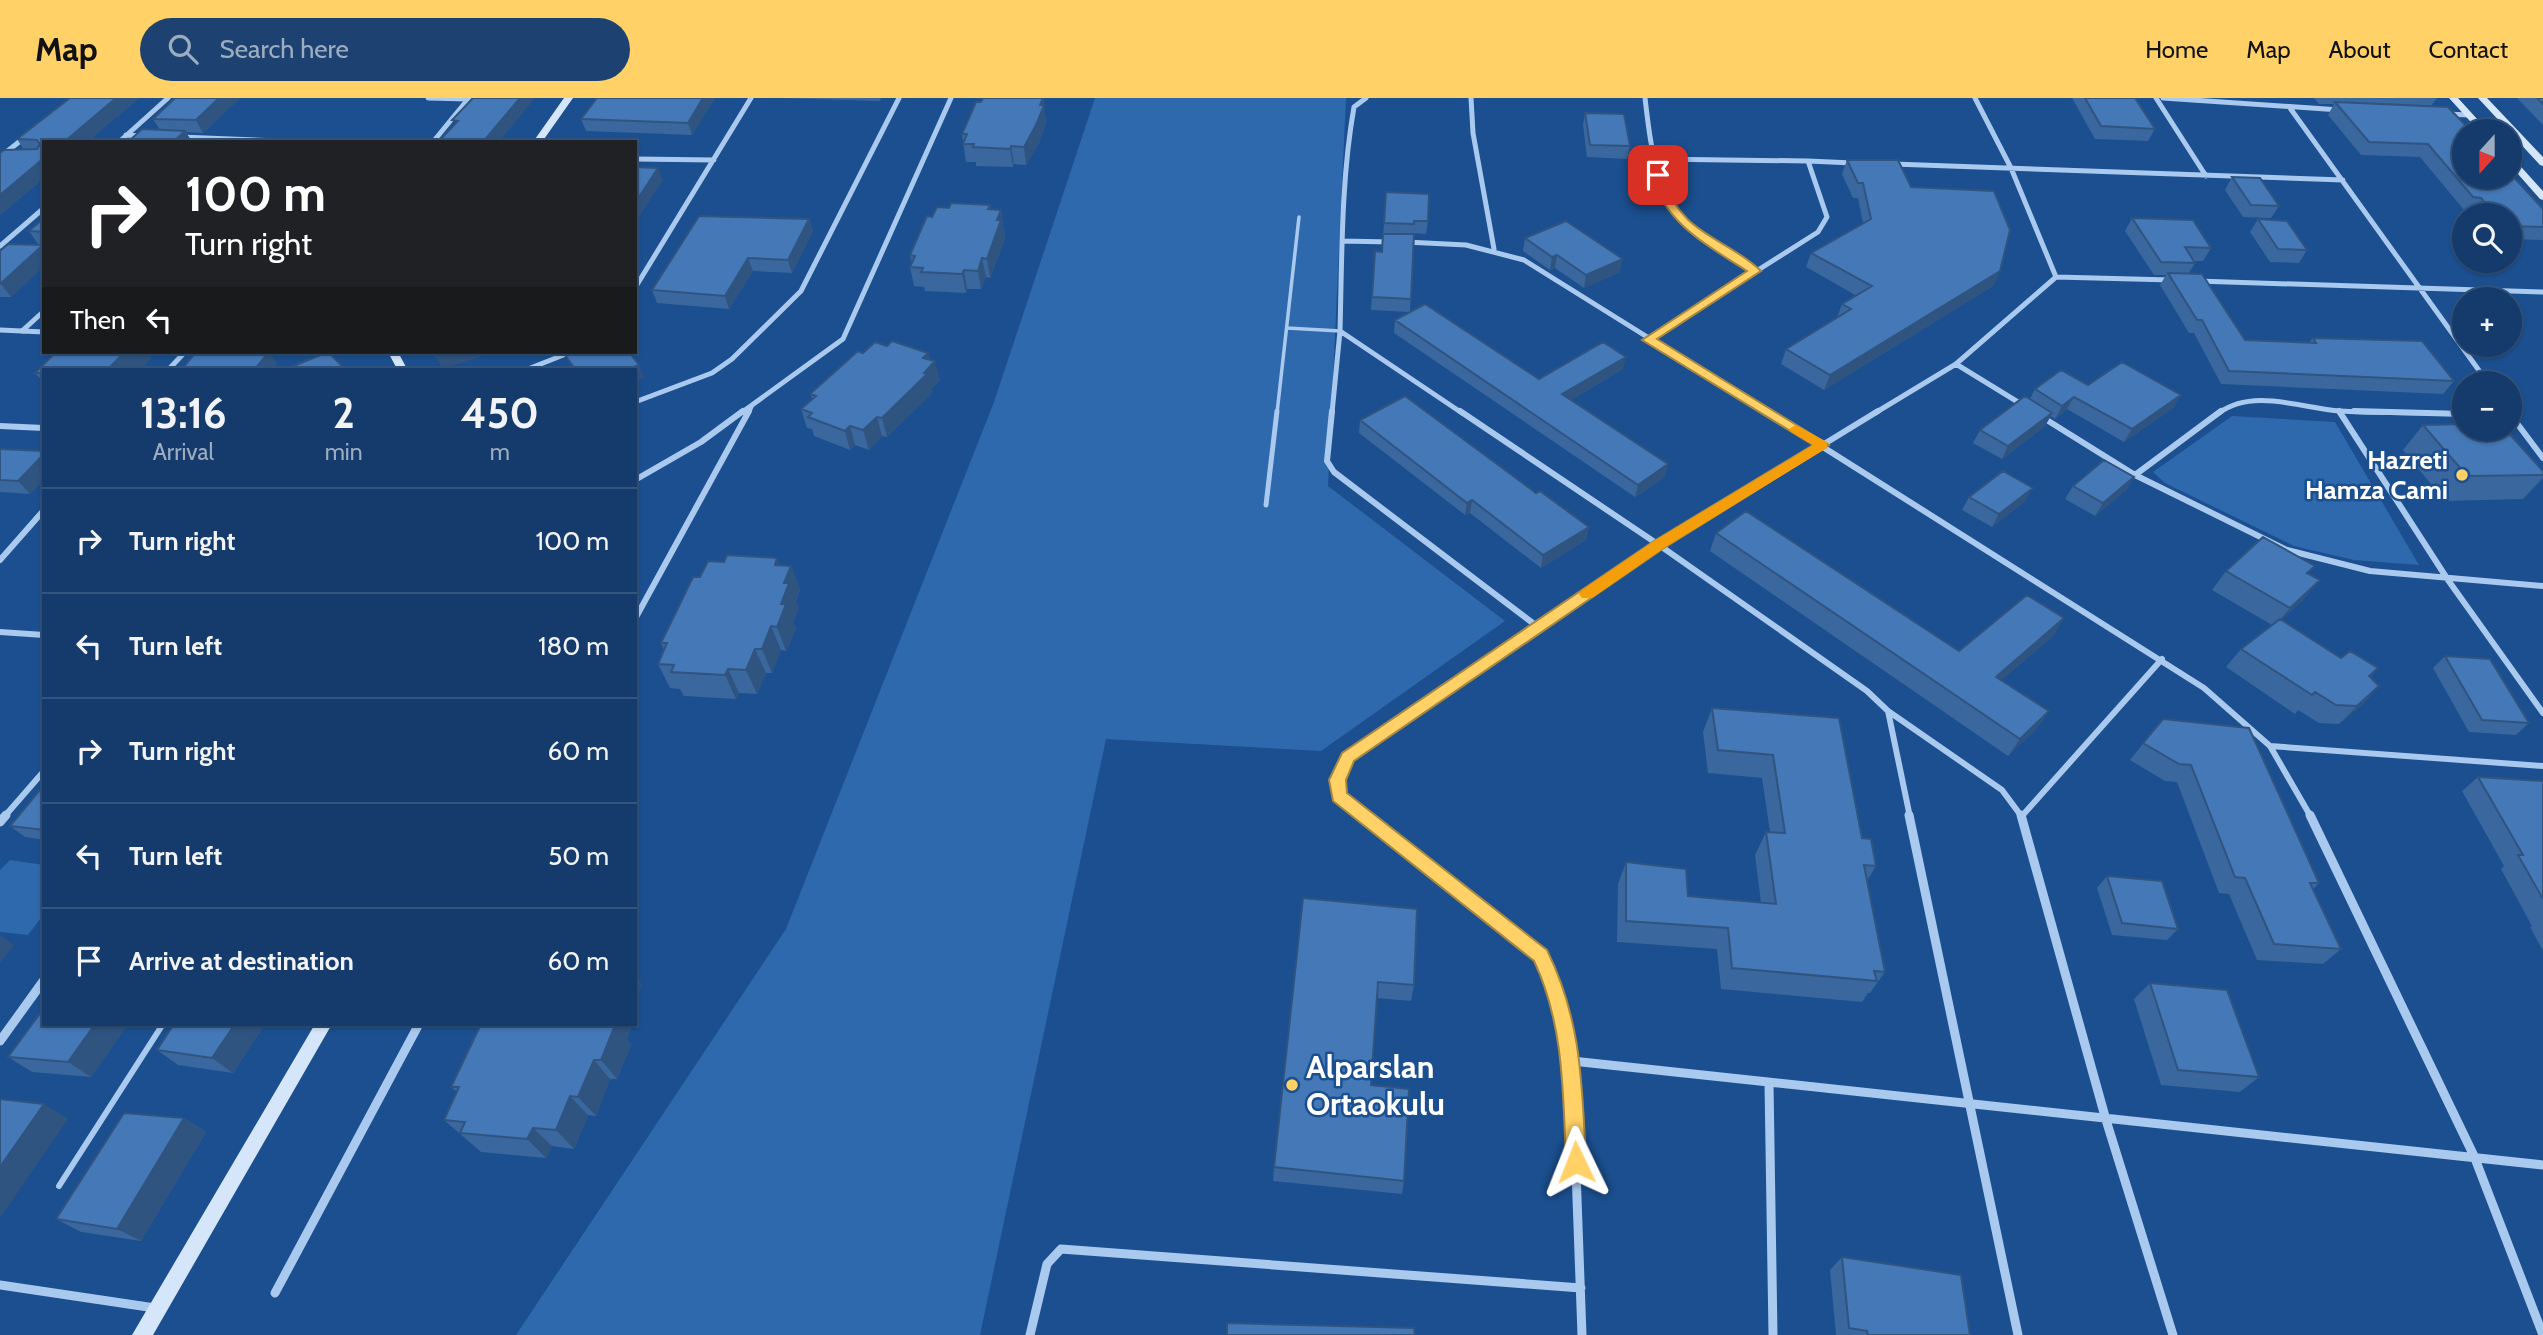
<!DOCTYPE html>
<meta charset="utf-8">
<style>
:root{--surface:#143b6b;--page:#1d4271;--text:#f1f3f6;--muted:#9dadc1;--line:#33557e;--accent:#ffd166}
body{margin:0;font-family:Cabin,sans-serif;background:var(--page);color:var(--text);height:100vh;display:flex;flex-direction:column;font-size:26px;white-space:nowrap}
*{box-sizing:border-box;margin:0}
p{font-size:23px;color:var(--muted)}
.icon{flex:none;width:38px;height:38px;fill:none;stroke:currentColor;stroke-width:2;stroke-linecap:round;stroke-linejoin:round}
.map{position:relative;flex:1;overflow:hidden}
.panel{position:absolute;left:42px;top:270px;width:595px;height:658px;display:flex;flex-direction:column;background:var(--surface);border-radius:0px;box-shadow:0 2px 5px #0004,0 0 0 2px var(--line)}
.panel>*{flex:none}
.guide{position:absolute;left:42px;top:42px;width:595px;height:214px;border-radius:0px;box-shadow:0 2px 5px #0004,0 0 0 2px var(--line);background:#202124;color:#fff;overflow:hidden}
.needle{width:46px;rotate:201deg}
.controls{position:absolute;left:2452px;top:21px;display:grid;gap:14px}
.controls a{display:grid;place-items:center;width:70px;height:70px;border-radius:50%;background:var(--surface);box-shadow:0 2px 5px #0004,0 0 0 2px var(--line);font-size:35px}
.pin{position:absolute;display:grid;place-items:center;width:60px;height:60px;color:#fff;margin:-30px;border-radius:14px;box-shadow:0 4px 10px #0006}
.me{position:absolute;width:77px;margin:-38px;rotate:358deg;stroke-linejoin:round;filter:drop-shadow(0 0 5px #0008)}
.turn{display:flex;align-items:center;gap:24px;height:147px;padding:0 28px;font-size:32px}
.turn .icon{width:91px;height:91px;stroke-width:2.5}
.turn b{display:block;font-size:49px;line-height:60px}
.then{display:flex;align-items:center;height:66px;padding:0 28px;background:#0003;gap:14px;font-size:26px}
.eta{display:flex;justify-content:space-evenly;align-items:center;height:119px;text-align:center}
.eta b{font-size:42px;font-weight:700;line-height:49px}
ul{padding:0;list-style:none}
li{display:flex;align-items:center;gap:21px;height:105px;padding:0 28px;border-top:2px solid var(--line)}
li div{flex:1}
li b{display:block;font-size:26px}
li em{font-style:normal}
header{display:flex;align-items:center;gap:42px;box-sizing:border-box;height:98px;padding:0 35px;background:var(--accent);color:#111}
header strong{font-size:33px}
nav{display:flex;gap:38px;margin-inline-start:auto;font-size:24px}
.search{width:490px;height:63px;background:var(--page);display:flex;align-items:center;gap:18px;box-sizing:border-box;padding:0 24px;border-radius:38px;color:var(--muted);font-size:26px}
.map>svg:first-child{display:block}
.green{fill:#2e69ad}
.lines{fill:none;stroke-linecap:round;stroke-linejoin:round}
.lane-far2{stroke:#a9c9ee;stroke-width:3.5}
.lane-far1{stroke:#a9c9ee;stroke-width:5}
.lane{stroke:#a9c9ee;stroke-width:6}
.street-far2{stroke:#a9c9ee;stroke-width:5}
.street-far1{stroke:#a9c9ee;stroke-width:6}
.street{stroke:#a9c9ee;stroke-width:9}
.secondary{fill:#d6e6fa;fill-rule:evenodd}
.wall{fill:#3a679d}
.shaded-wall{fill:#305480}
.building{fill:#4478b7;stroke:#305480;stroke-width:2}
.route{fill:#ffd166;stroke:#a68842;stroke-width:2}
.slow{fill:#f59e0b}
.poi-dot{fill:#ffd166;stroke:#1b4f8f;stroke-width:2.5}
.labels{text-anchor:middle;stroke-width:5;stroke-linejoin:round;paint-order:stroke}
.poi-label{font-size:26px;font-weight:bold;fill:#fff;stroke:#1b4f8f;text-anchor:end}
.near-poi-label{font-size:32px;font-weight:bold;fill:#fff;stroke:#1b4f8f;text-anchor:start}
</style>
<header>
<strong>Map</strong>
<div class="search"><svg class="icon" aria-label="search" viewBox="0 0 24 24"><circle cx="10" cy="10" r="6"/><path d="M15 15l6 6"/></svg>Search here</div>
<nav><a>Home</a><a>Map</a><a>About</a><a>Contact</a></nav>
</header>
<div class="map">
<svg width="2543" height="1237" viewBox="0 0 2543 1237">
<rect width="100%" height="100%" fill="#1b4f8f"/>
<path class="green" d="M1095,0H1346L1328,388L1505,523L1321,653L1106,641L980,1237H516L786,831L994,304Z
M2232,318L2335,324L2419,467L2354,462L2294,448L2165,385L2153,374Z
M10,762L44,767V816L28,837L0,834V772Z"/>
<g class="lines">
<path class="lane-far2" d="M1287,230L1340,233
M1277,315L1299,119"/>
<path class="lane-far1" d="M1266,407L1277,313"/>
<path class="lane" d="M59,1088L163,926"/>
<path class="street-far2" d="M428,0L468,1
M1366,0L1354,9C1341,82 1342,159 1340,233L1462,315
M1471,0L1473,35L1494,151
M1645,0C1651,50 1656,105 1699,139C1716,152 1736,162 1755,173
M1975,0L2011,70L2056,179
M2156,0L2206,78
M2163,0L2340,12
M2290,10L2488,285
M2446,16L2469,17
M126,37L144,38
M180,39L302,44
M119,44L168,0
M433,44L469,0
M0,59L24,40
M635,61L714,62
M1654,61L1808,63
M1893,66L2343,82
M1342,143L1391,144
M1406,144L1466,147L1524,162L1769,315
M0,148L44,110
M2197,183L2543,194
M635,190L751,0
M0,232L44,234
M22,233L44,213
M1648,242L1818,134L1827,119L1808,63L1853,65
M1956,266L2026,309
M169,271L185,254
M528,271L571,254
M635,304L712,275L732,261L801,193L899,0
M741,315L843,241L951,0
M748,315L752,307
M1332,315L1340,233
M1875,315L1956,266L2056,179L2171,182
M2219,315C2253,290 2301,310 2340,313C2369,315 2398,314 2427,315"/>
<path class="street-far1" d="M1332,313L1327,363L1334,374L1538,529
M1460,313L1659,447L1867,593L1888,613L1910,719
M1766,313L2204,590L2270,648L2311,719
M2339,313L2448,482L2543,615
M2354,313L2464,316
M2510,316L2543,360
M2042,319L2135,377L2287,452L2370,473L2543,488
M0,328L44,330
M2135,377L2221,313
M635,382L701,344L743,313
M0,462L44,412
M635,521L749,313
M0,534L44,537
M1888,613L2002,692L2022,719
M2270,648L2543,668
M2022,718L2162,561
M4,719L44,673
M1365,719L1339,698L1338,682L1348,659L1659,447L1878,313"/>
<path class="street" d="M1363,717L1541,858L1553,883L1572,963L1582,1237
M1909,717L2018,1237
M2021,717L2106,1022L2173,1237
M2310,717L2474,1058L2543,1237
M0,724L6,717
M0,943L44,882
M1572,963L2543,1067
M1769,985L1773,1237
M0,1187L155,1210
M275,1195L419,926
M1030,1237L1047,1166L1061,1151L1581,1190"/>
<path class="secondary" d="M564,0H573L542,44H533Z
M2449,0H2458L2488,33H2479Z
M2478,0H2487L2543,59V68L2540,67Z
M2510,59L2513,60L2543,93V102L2540,101L2510,67Z
M388,254H398L407,271H397Z
M315,926H332L153,1237H132Z"/>
</g>
<path class="wall" d="M70,0H139L0,117V55L24,52L17,41Z
M240,0L203,35L186,34L192,44L160,32L153,21Z
M715,0L692,37L586,33L581,21Z
M779,0H881L880,3Z
M983,0H1043L1046,25L1039,45L1026,67L1014,66L1013,69L976,68V64H966L962,36Z
M2072,0H2135L2155,31L2148,43L2095,41Z
M2314,0H2437L2431,8L2543,111V142L2510,141V117H2476L2472,112H2464L2420,59L2361,57L2328,17L2334,6H2319Z
M2517,0H2543V27Z
M1585,15L1630,48L1627,61L1587,59L1583,27Z
M1847,62L1911,89L2000,173L1993,188L1824,292L1781,266L1786,251L1837,220L1842,206L1857,198L1806,169L1811,155L1863,125L1858,100H1853L1842,76Z
M2232,79L2279,108L2271,120L2243,119L2225,92Z
M1386,94L1428,123L1426,136L1413,135L1410,214L1371,212L1375,153L1382,154Z
M990,107L991,112H1001L1005,141L990,180L986,179L981,191H967L966,195L925,193L924,189L914,188L910,169L912,165L910,157L932,119L949,110Z
M44,120V146H38L29,133Z
M2132,120L2211,150L2203,163H2193L2195,165L2189,175L2245,242L2309,244L2313,240L2454,283L2443,296L2221,286L2194,235H2189L2160,187L2166,177H2154L2125,133Z
M809,121L813,133L792,175L753,173L729,211L657,205L652,192Z
M2258,121L2307,152L2299,165L2270,164L2250,134Z
M1525,140L1620,174L1584,190L1555,170L1550,172L1523,153Z
M43,147L44,168L11,199H0V153Z
M1395,222L1539,281L1623,271L1571,302L1665,379L1635,399L1394,235Z
M887,248L928,255L930,262L940,282L931,291L932,295L887,339L882,338L869,352L855,347L850,352L814,338L812,331L807,330L801,311L812,301L810,296Z
M56,254H146L151,260L141,271H44V285L35,275Z
M2088,287L2181,297L2173,310L2124,344L2067,311L2055,321L2051,318L2045,328L2002,361L1973,345L1980,332L2030,301L2035,291Z
M1360,322L1536,395L1589,429L1586,442L1541,470L1470,415L1465,417L1359,335Z
M2423,327L2543,373V380L2523,401L2445,403L2403,352Z
M0,351L44,353V381L30,396L0,394Z
M2134,379L2126,392L2095,418L2065,401L2073,388Z
M1969,399L2025,403L1992,429L1962,412Z
M1716,435L1959,553L2064,520L2053,538L2001,582L2049,613L2037,630L2008,658L1710,453Z
M777,460L780,467L791,468L800,492L796,503L799,510L793,524L796,531L786,553L781,552L772,575H766L757,596L739,595L736,601L684,598L680,591L670,590L658,566L664,552L661,545L700,479L724,464Z
M2226,473L2308,475L2304,501L2281,522L2341,560L2378,570L2370,579L2379,588L2362,607L2339,626L2319,625L2298,612L2295,616L2226,569L2241,551L2272,527L2212,492Z
M2445,558L2529,625L2516,637L2469,634L2433,570Z
M1712,610L1839,620L1862,740L1876,768L1867,783L1885,874L1870,895H1868L1862,904L1721,891L1717,851L1617,844L1618,786L1626,764L1688,798L1761,805L1755,757L1766,734H1770L1762,680L1708,675L1703,634Z
M2163,621L2319,785L2313,791L2341,851L2323,866L2257,862L2229,796L2219,795L2177,684L2165,683L2130,662Z
M2478,679L2543,683V853L2530,829L2532,828L2501,771L2504,768L2462,693Z
M44,687V742L25,739L10,728Z
M2107,778L2178,831L2167,842L2112,837L2097,790Z
M1303,800L1414,887L1411,903L1377,900L1371,987L1404,1083L1402,1096L1273,1083L1274,1069Z
M2150,885L2259,979L2240,994L2161,987L2134,901Z
M44,926H128L91,979L32,974L8,959Z
M174,926H265L233,975L178,967L157,952Z
M627,942L631,947L617,981H610L596,1018L588,1017L574,1051L552,1048L546,1060L481,1054L444,1022L457,994L451,989Z
M184,1020L206,1034L141,1143L81,1134L56,1121Z
M1842,1159L1970,1237H1836L1830,1172Z"/>
<path class="shaded-wall" d="M116,0H139L87,44H64Z
M219,0H240L203,35L196,22Z
M520,0H535L499,44H483Z
M703,0H715L692,37L688,25Z
M1043,0L1046,25L1039,45L1026,67L1024,49Z
M185,33L192,44H173Z
M1011,48L1014,66L1013,69L1010,51Z
M44,60V80L0,117V97Z
M658,70L663,82L635,125V105Z
M1001,112L1005,141L990,180L987,161L997,122Z
M809,121L813,133L792,175L788,162Z
M43,147L44,168L11,199L1,186Z
M1557,157L1555,170L1550,172L1552,159Z
M748,160L753,173L729,211L725,198Z
M982,160L986,179L981,191L978,173Z
M1623,161L1620,174L1584,190L1586,177Z
M964,172L967,191L966,195L962,176Z
M2000,173L1993,188L1824,292L1830,277Z
M125,254H146L151,260L141,271H108Z
M269,254L277,266L274,271H255Z
M450,254H495L443,271L436,259Z
M928,255L931,267L935,263L940,282L931,291L932,295L887,339L882,320L923,260Z
M1626,259L1623,271L1559,309L1562,296Z
M639,267L644,280L635,284V271H628Z
M2181,297L2173,310L2124,344L2132,331Z
M2074,299L2067,311L2055,321L2062,308Z
M2052,315L2045,328L2002,361L2008,348Z
M877,319L882,338L869,352L863,332Z
M850,328L855,347L850,352L845,333Z
M44,356V381L30,396L18,383Z
M1668,366L1665,379L1635,399L1638,387Z
M2134,379L2126,392L2095,418L2103,405Z
M2033,390L2025,403L1992,429L1999,416Z
M1472,402L1470,415L1465,417L1467,405Z
M1589,429L1586,442L1541,470L1543,457Z
M777,460L786,481L791,468L800,492L796,503L799,510L793,524L796,531L786,553L777,529L781,506L775,467Z
M2320,482L2304,501L2275,528L2290,510Z
M2064,520L2053,538L1985,596L1996,579Z
M771,528L781,552L772,575L762,551Z
M755,551L766,575L757,596L746,572Z
M728,571L739,595L736,601L725,577Z
M2379,588L2362,607L2339,626L2357,608Z
M2049,613L2037,630L2008,658L2020,641Z
M0,837L14,847L0,865Z
M635,878L642,887L635,904Z
M635,910L638,914L635,921Z
M95,926H128L91,979L68,964Z
M235,926H265L233,975L212,960Z
M609,926H633L627,942L631,947L617,981L601,962Z
M594,962L610,981L596,1018L578,999Z
M570,998L588,1017L574,1051L556,1032Z
M44,1006L68,1021L0,1120V1069Z
M184,1020L206,1034L141,1143L117,1131Z
M533,1030L552,1048L546,1060L527,1041Z"/>
<path class="building" d="M70,0H116L64,44H44V60L0,97V55L4,52L37,51L40,46L37,42L17,41Z
M175,0H219L196,22L153,21Z
M473,0H520L483,44H438L458,23L452,22Z
M597,0H703L688,25L581,21Z
M983,0H1043L1040,7H1044L1036,27L1024,49L1011,48L1010,51L973,49L974,46H963L967,36H962L976,4H981Z
M2085,0H2135L2155,31L2101,28Z
M2537,0H2543V6Z
M2335,4L2448,9L2471,33H2464V79H2510V75L2543,111V129L2510,128V117H2496L2481,100L2473,99L2428,46L2369,44Z
M1585,15L1624,16L1630,48L1590,47Z
M142,31L185,33L173,44H128Z
M1847,62H1898L1911,89L1994,93L2010,132L2000,173L1830,277L1786,251L1851,211L1842,206L1872,188L1811,155L1871,121L1863,85H1858Z
M635,69L658,70L635,105Z
M2232,79L2260,80L2279,108L2251,107Z
M1386,94L1429,96L1428,123H1414V126L1384,125Z
M951,105L990,107L988,111L1001,112L997,122H1001L987,161L982,160L978,173L964,172L962,176L921,174L923,170L910,169L915,158L910,157L927,118L932,119L937,109L949,110Z
M699,118L809,121L788,162L748,160L725,198L652,192Z
M44,120V134L29,133Z
M2132,120L2193,122L2211,150L2185,149L2195,165L2161,164Z
M2258,121L2287,123L2307,152L2278,151Z
M1566,123L1623,161L1586,177L1557,157L1552,159L1525,140Z
M1383,136H1414L1411,201L1372,199L1375,153L1382,154Z
M8,146L43,147L0,186V153Z
M2168,175L2202,176L2245,242L2316,245L2313,240L2422,243L2454,283L2229,273L2202,222H2197Z
M1425,206L1539,281L1603,244L1626,259L1562,296L1668,366L1638,387L1395,222Z
M892,243L928,255L923,260L935,263L924,275L927,276L882,320L877,319L863,332L850,328L845,333L808,319L812,315L801,311L816,298L810,296L858,253L863,255L875,244L887,248Z
M56,254H125L108,271H44V275H35Z
M196,254H269L255,271H182Z
M328,254L345,271H286Z
M434,254H450L436,259Z
M573,254H629L639,267L628,271H575L565,257Z
M2122,264L2181,297L2132,331L2074,299L2062,308L2035,291L2061,272L2088,287Z
M1405,298L1536,395L1540,393L1589,429L1543,457L1472,402L1467,405L1360,322Z
M2025,298L2052,315L2008,348L1980,332Z
M2464,326V331H2505L2543,373V377L2467,378L2423,327Z
M0,351L44,353V356L18,383L0,382Z
M2104,362L2134,379L2103,405L2073,388Z
M2003,373L2033,390L1999,416L1969,399Z
M1746,413L1959,553L2027,497L2064,520L1996,579L2049,613L2020,641L1716,435Z
M2263,439L2315,468L2307,475L2320,482L2290,510L2226,473Z
M727,457L777,460L775,467L791,468L784,485H789L781,506H786L777,529L771,528L762,551H755L746,572L728,571L725,577L671,574L674,567L658,566L667,545H661L693,479H700L708,463L724,464Z
M2280,521L2341,560L2350,553L2378,570L2369,578L2379,588L2357,608L2336,607L2315,594L2312,597L2241,551Z
M2445,558L2490,561L2529,625L2482,622Z
M1712,610L1839,620L1862,740L1871,741L1876,768L1864,767L1885,874L1874,873L1877,883L1732,870L1728,830L1626,823V764L1686,771L1688,798L1776,806L1766,734L1785,735L1773,657L1718,652Z
M2163,621L2249,630L2319,785H2310L2341,851L2274,846L2245,780L2235,779L2191,667L2179,666L2143,645Z
M2478,679L2543,683V801L2518,757H2523Z
M44,687V732L10,728Z
M2107,778L2162,783L2178,831L2122,825Z
M1303,800L1417,811L1414,887L1378,884L1371,987L1409,991L1404,1083L1274,1069Z
M2150,885L2227,892L2259,979L2178,972Z
M44,910V926H95L68,964L8,959Z
M174,926H235L212,960L157,952Z
M481,926H609L615,927L601,962H594L578,999L570,998L556,1032L533,1030L527,1041L460,1035L465,1024L444,1022L459,989H451Z
M0,1001L44,1006L0,1069Z
M124,1015L184,1020L117,1131L56,1121Z
M1842,1159L1961,1177L1970,1237H1868L1867,1233L1849,1230Z
M1227,1225L1414,1230L1415,1237H1227Z"/>
<path class="route" d="M1658,74L1663,77C1679,138 1725,138 1761,173L1657,241L1829,347L1664,450L1354,663L1346,682L1347,695L1547,852C1582,923 1582,987 1586,1064L1583,1071L1576,1074L1569,1071L1566,1064C1563,996 1564,926 1534,863L1333,703L1329,682L1342,655L1654,443L1813,347L1642,242L1747,173C1708,148 1664,125 1652,77Z"/>
<path class="slow" d="M1796,327L1827,344V350L1664,450L1592,500H1582L1579,496L1582,492L1654,443L1813,347L1791,334L1789,331Z"/>
<g class="poi-dot">
<circle cx="2462" cy="377" r="7"/>
<circle cx="1292" cy="987" r="7"/>
</g>
<g class="labels">
<g class="poi-label">
<text x="2448" y="371">Hazreti<tspan x="2448" dy="30">Hamza Cami</tspan></text>
</g>
<g class="near-poi-label">
<text x="1306" y="980">Alparslan<tspan x="1306" dy="37">Ortaokulu</tspan></text>
</g>
</g>
</svg>
<div class="controls">
<a><svg class="needle" viewBox="-14 -14 28 28"><path d="M0-13l5 13h-10z" fill="#e53935"/><path d="M0 13l5-13h-10z" fill="#9dadc1"/></svg></a>
<a><svg class="icon" aria-label="search" viewBox="0 0 24 24"><circle cx="10" cy="10" r="6"/><path d="M15 15l6 6"/></svg></a>
<a>+</a>
<a>−</a>
</div>
<div class="pin" style="left:1658px;top:77px;background:#d93025"><svg class="icon" aria-label="arrive" viewBox="0 0 24 24"><path d="M6 21V4h12l-3 4 3 4H6"/></svg></div>
<svg class="me" style="left:1576px;top:1064px" viewBox="-20 -20 40 40"><path d="M0-17L14 15 0 8-14 15z" fill="#ffd166" stroke="#fff" stroke-width="4"/></svg>
<div class="guide">
<div class="turn"><svg class="icon" aria-label="right" viewBox="0 0 24 24"><path d="M7 20v-9h11M14 6l5 5-5 5"/></svg><div><b>100 m</b>Turn right</div></div>
<div class="then">Then<svg class="icon" aria-label="left" viewBox="0 0 24 24"><path d="M17 20v-9H6M10 6l-5 5 5 5"/></svg></div>
</div>
<section class="panel">
<div class="eta">
<div><b>13:16</b><p>Arrival</p></div>
<div><b>2</b><p>min</p></div>
<div><b>450</b><p>m</p></div>
</div>
<ul>
<li><svg class="icon" aria-label="right" viewBox="0 0 24 24"><path d="M7 20v-9h11M14 6l5 5-5 5"/></svg><div><b>Turn right</b></div><em>100 m</em></li>
<li><svg class="icon" aria-label="left" viewBox="0 0 24 24"><path d="M17 20v-9H6M10 6l-5 5 5 5"/></svg><div><b>Turn left</b></div><em>180 m</em></li>
<li><svg class="icon" aria-label="right" viewBox="0 0 24 24"><path d="M7 20v-9h11M14 6l5 5-5 5"/></svg><div><b>Turn right</b></div><em>60 m</em></li>
<li><svg class="icon" aria-label="left" viewBox="0 0 24 24"><path d="M17 20v-9H6M10 6l-5 5 5 5"/></svg><div><b>Turn left</b></div><em>50 m</em></li>
<li><svg class="icon" aria-label="arrive" viewBox="0 0 24 24"><path d="M6 21V4h12l-3 4 3 4H6"/></svg><div><b>Arrive at destination</b></div><em>60 m</em></li>
</ul>
</section>
</div>
